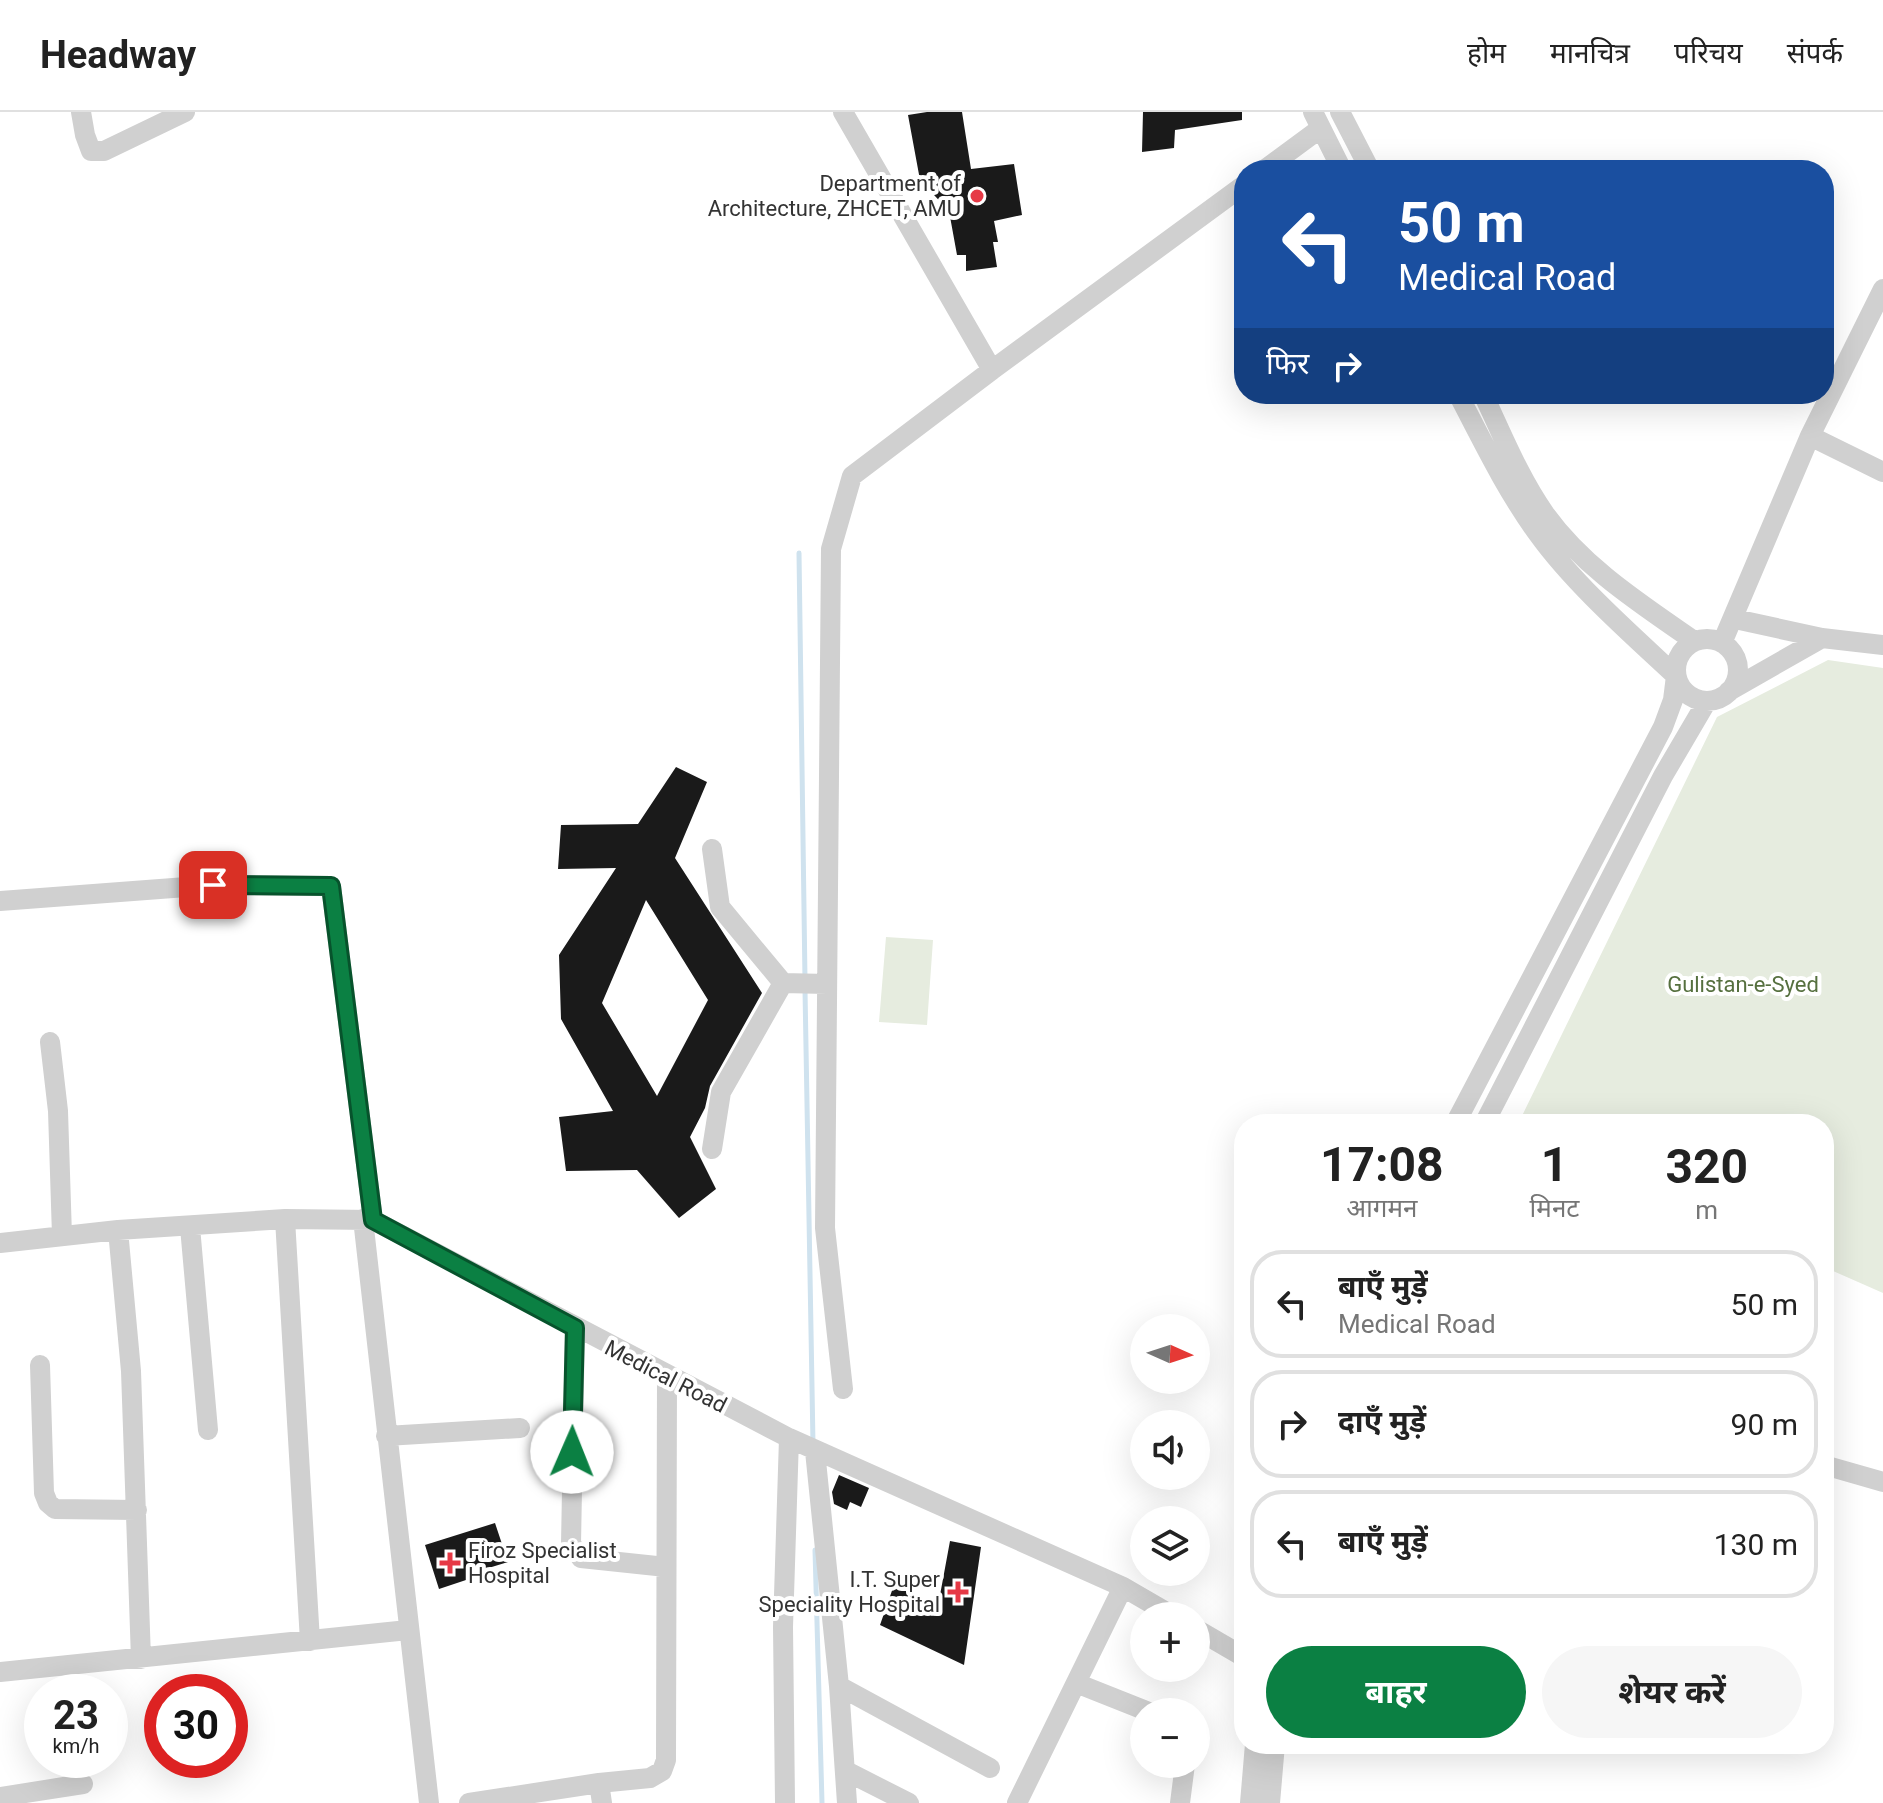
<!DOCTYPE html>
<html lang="hi">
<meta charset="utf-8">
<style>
:root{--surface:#fff;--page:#f6f6f6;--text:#222;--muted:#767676;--line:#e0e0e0;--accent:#0b8043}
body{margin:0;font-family:Roboto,"Noto Sans Devanagari",sans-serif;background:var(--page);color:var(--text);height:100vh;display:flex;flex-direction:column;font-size:30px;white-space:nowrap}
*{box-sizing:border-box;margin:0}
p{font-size:26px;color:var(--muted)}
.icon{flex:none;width:44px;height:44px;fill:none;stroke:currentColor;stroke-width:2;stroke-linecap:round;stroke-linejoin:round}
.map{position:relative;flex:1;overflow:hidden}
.drawer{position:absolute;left:1234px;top:1002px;width:600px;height:640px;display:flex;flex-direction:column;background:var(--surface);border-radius:32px;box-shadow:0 8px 32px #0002}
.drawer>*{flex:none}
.guide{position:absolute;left:1234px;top:48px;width:600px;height:244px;border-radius:32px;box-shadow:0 8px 32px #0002;background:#1a4fa0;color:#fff;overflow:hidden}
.needle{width:52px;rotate:93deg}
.tools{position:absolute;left:1130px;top:1202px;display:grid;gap:16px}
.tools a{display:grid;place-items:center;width:80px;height:80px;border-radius:50%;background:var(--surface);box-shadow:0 8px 32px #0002;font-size:40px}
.speed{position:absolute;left:24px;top:1562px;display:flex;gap:16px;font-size:40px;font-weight:700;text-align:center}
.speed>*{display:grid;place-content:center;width:104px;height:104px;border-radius:50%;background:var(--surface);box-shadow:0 8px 32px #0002;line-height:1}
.speed small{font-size:20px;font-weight:400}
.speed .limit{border:12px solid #d22;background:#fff;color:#111}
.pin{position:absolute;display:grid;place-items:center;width:68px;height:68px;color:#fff;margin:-34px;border-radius:16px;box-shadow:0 4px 12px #0006}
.me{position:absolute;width:88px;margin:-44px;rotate:1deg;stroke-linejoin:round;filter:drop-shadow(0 0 6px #0008)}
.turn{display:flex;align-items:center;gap:28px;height:168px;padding:0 32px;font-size:36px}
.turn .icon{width:104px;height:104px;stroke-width:2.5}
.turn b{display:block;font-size:56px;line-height:68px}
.then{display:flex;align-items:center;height:76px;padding:0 32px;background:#0003;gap:16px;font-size:30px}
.eta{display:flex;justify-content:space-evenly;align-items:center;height:136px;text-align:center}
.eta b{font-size:48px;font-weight:700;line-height:56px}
.primary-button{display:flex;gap:16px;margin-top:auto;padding:16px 32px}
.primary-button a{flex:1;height:92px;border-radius:48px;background:var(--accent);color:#fff;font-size:32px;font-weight:700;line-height:92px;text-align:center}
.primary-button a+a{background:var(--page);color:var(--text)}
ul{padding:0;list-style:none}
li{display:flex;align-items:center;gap:24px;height:108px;margin:0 16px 12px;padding:0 16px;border:4px solid var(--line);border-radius:32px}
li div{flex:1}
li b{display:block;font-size:30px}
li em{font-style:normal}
header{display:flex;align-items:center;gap:48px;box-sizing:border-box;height:112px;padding:0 40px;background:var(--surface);border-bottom:2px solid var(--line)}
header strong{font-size:38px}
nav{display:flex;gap:44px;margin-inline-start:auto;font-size:28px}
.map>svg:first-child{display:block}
.green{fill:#e6ecdf}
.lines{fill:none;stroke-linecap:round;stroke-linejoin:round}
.stream{stroke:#cfe2ee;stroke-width:5}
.building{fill:#1a1a1a;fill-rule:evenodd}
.minor{stroke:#d0d0d0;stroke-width:20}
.route-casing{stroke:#07532c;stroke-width:20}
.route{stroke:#0b8043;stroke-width:14}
.poi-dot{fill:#e63946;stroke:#fff;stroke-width:3}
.labels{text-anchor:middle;stroke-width:8;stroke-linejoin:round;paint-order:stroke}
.poi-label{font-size:22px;fill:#333;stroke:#fff;text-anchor:end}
.park-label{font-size:22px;fill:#56703f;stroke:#fff}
.street-label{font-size:22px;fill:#333;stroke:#fff}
</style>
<header>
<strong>Headway</strong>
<nav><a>होम</a><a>मानचित्र</a><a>परिचय</a><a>संपर्क</a></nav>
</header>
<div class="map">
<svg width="1883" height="1691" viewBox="0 0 1883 1691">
<rect width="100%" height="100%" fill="#fff"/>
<path class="green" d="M1828,548L1883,556V1181L1824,1155V1012H1518L1717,605Z
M886,825L933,828L927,913L879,910Z"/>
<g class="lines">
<path class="stream" d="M799,441L805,868
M805,878L813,1332
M815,1438L822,1691"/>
</g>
<path class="building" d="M927,0H962L971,57L1014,52L1022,103L994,109L998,130H993L997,155L966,159V143H957L949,99L920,68L908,3Z
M1143,0H1242V8L1175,18L1174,36L1142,40Z
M676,655L707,670L675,746L762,881L710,974L705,996L690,1025L716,1077L679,1106L637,1058L566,1059L559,1005L613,999L561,907L559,843L616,756L558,757L561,713L638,712ZM646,788L708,888L657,984L602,891Z
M839,1363L869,1376L861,1395L850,1390L847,1398L834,1392L832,1380Z
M495,1411L508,1450L482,1458L484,1462L439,1477L425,1433Z
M950,1429L981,1435L964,1553L880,1513L895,1470L938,1494Z"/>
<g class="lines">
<path class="minor" d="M81,0L85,23L91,39H104L185,0
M843,0L992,258L1244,73
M1313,0L1342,58
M1340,0L1370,58
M1264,58L1321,16
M1483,282C1502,322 1519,365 1545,402C1584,456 1641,492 1694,529
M1810,324L1883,360
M1735,507L1822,526L1883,533
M1676 558a31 31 0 1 1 62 0a31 31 0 1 1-62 0Z
M1722,531L1810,324L1883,177
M1729,579L1822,526
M712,737L720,795L783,871L827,872
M0,789L213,773L331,774L373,1108
M50,930L58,999L62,1124
M1455,1012L1663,615L1673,588L1676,564C1631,522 1574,472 1538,422C1506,378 1483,330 1458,282
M1484,1012L1663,664L1707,589
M712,1037L721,980L783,871
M285,1107L310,1529
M363,1107L429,1691
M190,1115L208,1318
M118,1118L131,1259L141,1547
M0,1131L118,1118L285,1107L373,1108L789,1326L1123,1475L1173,1504
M575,1216L571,1432L581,1446L666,1455
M40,1253L44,1381L48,1391L55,1397L137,1398
M843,1277L825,1116L831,437L852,364L992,258
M386,1324L520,1316
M815,1339L839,1574L847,1691
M1824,1353L1883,1370
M1196,1517L1244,1545
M0,1560L408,1518
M1076,1571L1149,1600
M839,1574L990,1656
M846,1659L909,1691
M599,1671L650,1666L662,1659L666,1648L667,1265
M0,1685L83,1672
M469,1691L599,1671L602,1691
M785,1691L783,1515L789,1326
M1017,1691L1123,1475
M1180,1691L1185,1652
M1250,1691L1255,1632
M1270,1691L1275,1632"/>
</g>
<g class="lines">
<defs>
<path id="route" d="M213,773L331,774L373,1108L575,1216L572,1340"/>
</defs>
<use href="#route" class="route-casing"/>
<use href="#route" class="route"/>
</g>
<g class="poi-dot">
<circle cx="977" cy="84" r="8"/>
<path d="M446 1439h8v8h8v8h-8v8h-8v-8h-8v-8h8z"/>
<path d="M954 1468h8v8h8v8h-8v8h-8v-8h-8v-8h8z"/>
</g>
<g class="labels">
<g class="poi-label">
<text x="961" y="79">Department of<tspan x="961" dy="25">Architecture, ZHCET, AMU</tspan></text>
<text x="468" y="1446" text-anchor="start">Firoz Specialist<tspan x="468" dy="25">Hospital</tspan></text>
<text x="940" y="1475">I.T. Super<tspan x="940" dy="25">Speciality Hospital</tspan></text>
</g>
<g class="park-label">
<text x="1743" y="880">Gulistan-e-Syed</text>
</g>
<g class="street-label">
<text transform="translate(666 1264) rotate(27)" y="8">Medical Road</text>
</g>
</g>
</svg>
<div class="tools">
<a><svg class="needle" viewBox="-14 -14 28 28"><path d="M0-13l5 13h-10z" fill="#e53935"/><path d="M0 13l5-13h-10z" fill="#767676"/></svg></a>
<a><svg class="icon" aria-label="sound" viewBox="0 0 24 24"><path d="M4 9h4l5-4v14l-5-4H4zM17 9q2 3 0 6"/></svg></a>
<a><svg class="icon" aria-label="layers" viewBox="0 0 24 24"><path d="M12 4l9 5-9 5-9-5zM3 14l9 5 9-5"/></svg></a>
<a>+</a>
<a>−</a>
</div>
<div class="speed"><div>23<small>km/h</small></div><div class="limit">30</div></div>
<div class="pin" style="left:213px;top:773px;background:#d93025"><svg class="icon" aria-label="arrive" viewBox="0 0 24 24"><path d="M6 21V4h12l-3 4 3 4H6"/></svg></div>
<svg class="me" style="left:572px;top:1340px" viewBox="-20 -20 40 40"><circle r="19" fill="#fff"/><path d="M0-13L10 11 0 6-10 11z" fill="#0b8043"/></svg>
<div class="guide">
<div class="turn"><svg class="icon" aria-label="left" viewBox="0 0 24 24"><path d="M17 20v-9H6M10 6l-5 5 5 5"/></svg><div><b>50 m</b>Medical Road</div></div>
<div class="then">फिर<svg class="icon" aria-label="right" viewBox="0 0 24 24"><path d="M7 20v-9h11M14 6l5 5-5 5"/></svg></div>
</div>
<section class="drawer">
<div class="eta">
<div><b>17:08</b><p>आगमन</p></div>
<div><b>1</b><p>मिनट</p></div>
<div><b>320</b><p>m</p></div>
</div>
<ul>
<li><svg class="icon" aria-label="left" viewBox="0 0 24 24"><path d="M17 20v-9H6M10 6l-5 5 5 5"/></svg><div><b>बाएँ मुड़ें</b><p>Medical Road</p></div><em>50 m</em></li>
<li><svg class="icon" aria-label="right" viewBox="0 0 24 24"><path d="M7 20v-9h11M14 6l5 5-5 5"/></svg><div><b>दाएँ मुड़ें</b></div><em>90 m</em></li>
<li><svg class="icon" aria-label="left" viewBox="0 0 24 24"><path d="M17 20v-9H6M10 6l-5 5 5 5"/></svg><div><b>बाएँ मुड़ें</b></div><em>130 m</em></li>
</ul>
<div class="primary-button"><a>बाहर</a><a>शेयर करें</a></div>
</section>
</div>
